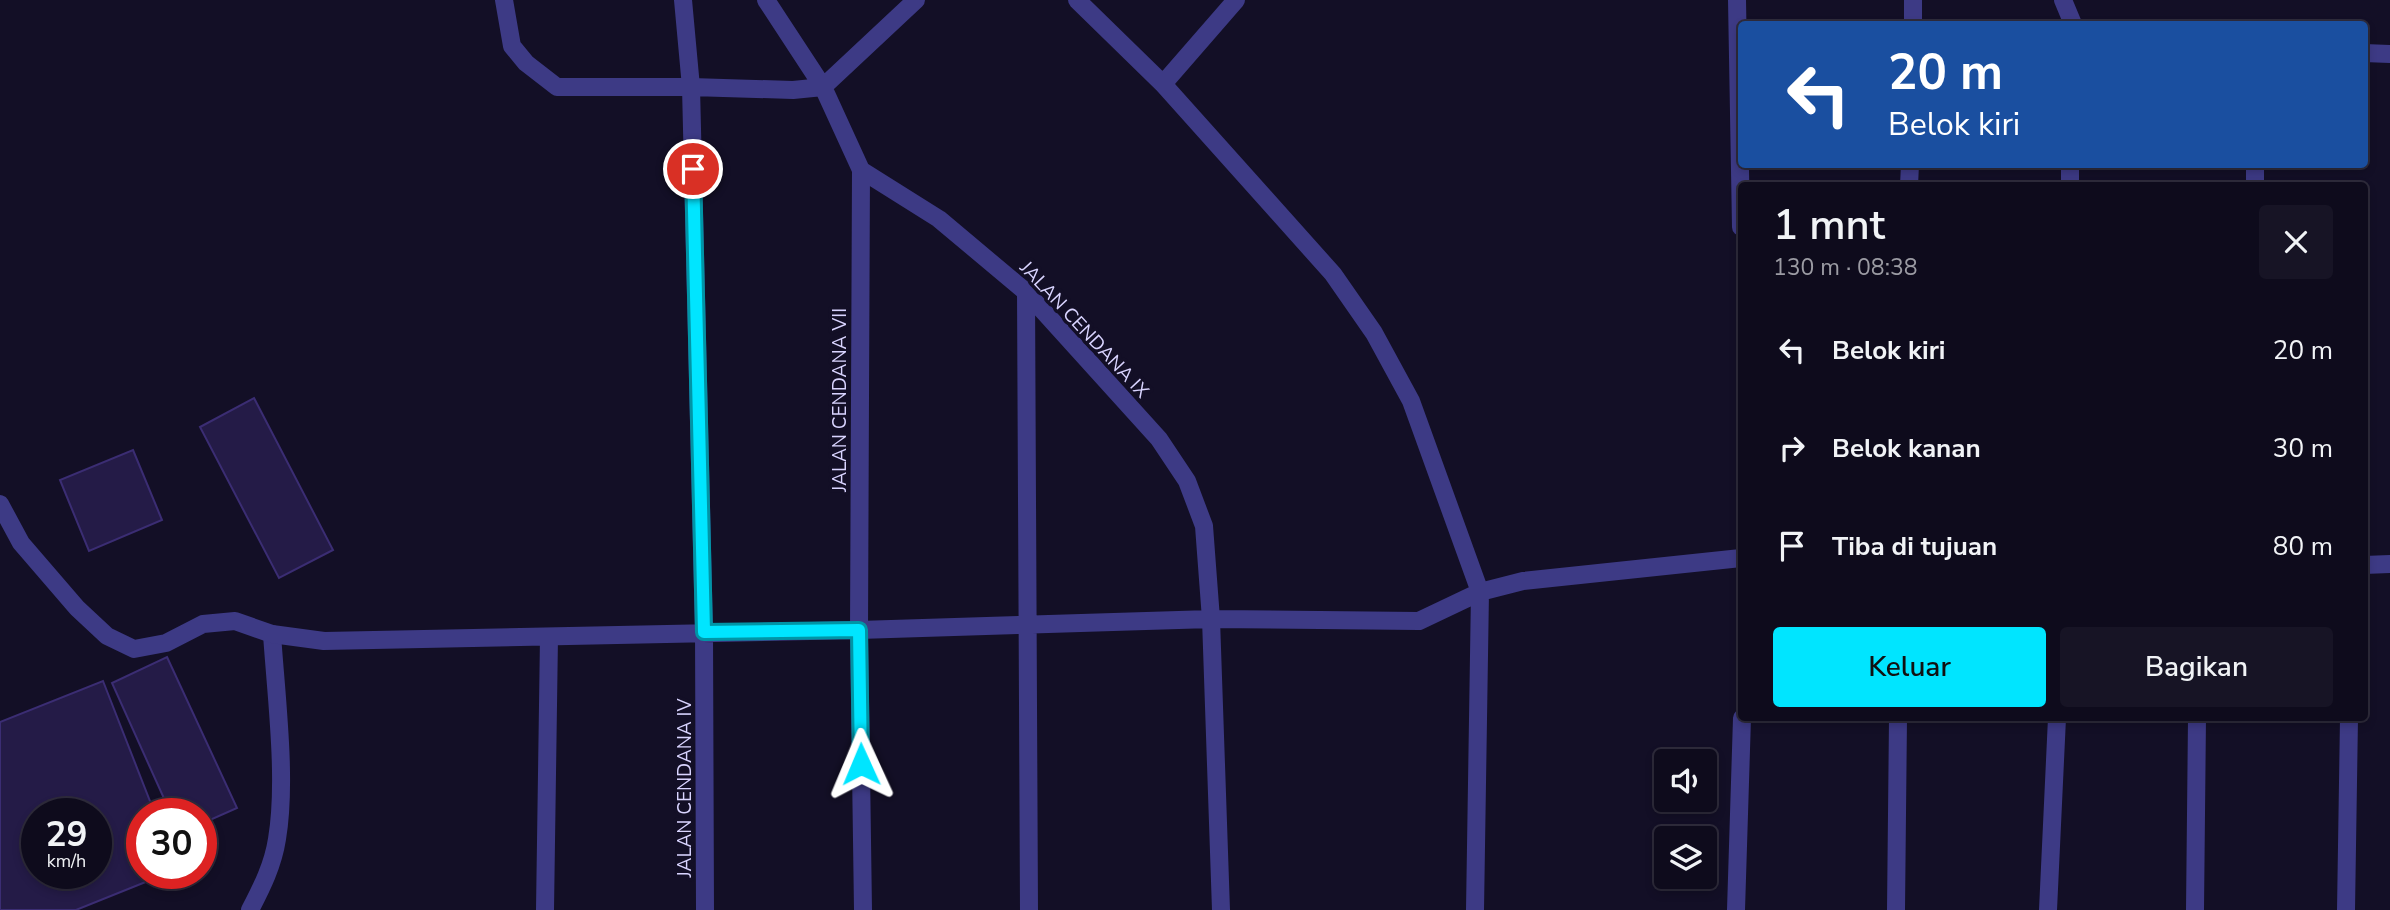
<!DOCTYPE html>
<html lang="id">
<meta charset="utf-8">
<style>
:root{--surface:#0e0b1c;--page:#171425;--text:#f1f3f6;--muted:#9b9ba3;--line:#2e2b3b;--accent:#00e5ff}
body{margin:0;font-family:"Nunito Sans",sans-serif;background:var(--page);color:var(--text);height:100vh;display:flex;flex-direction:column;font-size:26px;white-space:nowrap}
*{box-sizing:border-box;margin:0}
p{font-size:23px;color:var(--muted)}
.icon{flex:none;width:38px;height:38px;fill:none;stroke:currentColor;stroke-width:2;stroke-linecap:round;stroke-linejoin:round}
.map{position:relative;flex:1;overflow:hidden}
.drawer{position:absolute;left:1738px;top:182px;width:630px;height:539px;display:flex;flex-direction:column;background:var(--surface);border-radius:7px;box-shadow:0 4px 10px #0003,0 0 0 2px var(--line)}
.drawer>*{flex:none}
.guide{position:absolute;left:1738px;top:21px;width:630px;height:147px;border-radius:7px;box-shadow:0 4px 10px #0003,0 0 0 2px var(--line);background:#1a4fa0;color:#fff;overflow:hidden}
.controls{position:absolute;left:1654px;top:749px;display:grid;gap:14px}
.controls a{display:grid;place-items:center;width:63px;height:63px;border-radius:7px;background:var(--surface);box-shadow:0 4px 10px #0003,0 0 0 2px var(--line);font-size:35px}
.speed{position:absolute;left:21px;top:798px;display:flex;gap:14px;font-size:35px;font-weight:700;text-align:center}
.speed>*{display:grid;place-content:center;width:91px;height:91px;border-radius:50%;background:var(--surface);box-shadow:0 4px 10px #0003,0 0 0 2px var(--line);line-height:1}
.speed small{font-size:18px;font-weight:400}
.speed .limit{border:10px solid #d22;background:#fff;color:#111}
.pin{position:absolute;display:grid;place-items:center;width:60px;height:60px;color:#fff;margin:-30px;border:4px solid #fff;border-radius:50%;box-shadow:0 2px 7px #0007}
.me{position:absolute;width:77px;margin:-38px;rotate:359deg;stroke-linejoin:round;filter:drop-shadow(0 0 5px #0008)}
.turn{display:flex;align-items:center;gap:24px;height:147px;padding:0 35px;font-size:32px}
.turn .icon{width:91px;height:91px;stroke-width:2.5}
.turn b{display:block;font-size:49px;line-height:60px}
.round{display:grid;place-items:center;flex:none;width:74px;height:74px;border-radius:7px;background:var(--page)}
.overview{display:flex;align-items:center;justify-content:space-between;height:119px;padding:0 35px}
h1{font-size:42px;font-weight:600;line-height:52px}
.primary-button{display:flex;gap:14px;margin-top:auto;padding:14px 35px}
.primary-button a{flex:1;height:80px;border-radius:7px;background:var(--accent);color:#111;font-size:28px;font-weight:600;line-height:80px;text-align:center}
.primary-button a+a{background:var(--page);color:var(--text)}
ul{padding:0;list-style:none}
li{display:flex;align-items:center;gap:21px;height:98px;padding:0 35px}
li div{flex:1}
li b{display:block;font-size:26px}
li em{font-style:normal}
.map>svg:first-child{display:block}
.building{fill:#241b47;stroke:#3b2d73;stroke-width:2;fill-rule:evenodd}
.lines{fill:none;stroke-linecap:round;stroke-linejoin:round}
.lane{stroke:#3d3a85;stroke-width:18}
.street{stroke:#3d3a85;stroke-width:18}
.route-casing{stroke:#0095a6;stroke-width:18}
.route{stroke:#00e5ff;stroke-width:12}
.labels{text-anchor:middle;stroke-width:7;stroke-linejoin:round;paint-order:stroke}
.street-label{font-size:19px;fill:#d9d4ff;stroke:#130f26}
</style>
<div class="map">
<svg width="2390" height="910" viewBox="0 0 2390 910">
<rect width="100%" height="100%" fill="#130f26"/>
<path class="building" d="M254,398L333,550L279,578L200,427Z
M133,450L162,520L89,551L60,480Z
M167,657L237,808L201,824V814H171L112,683Z
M103,681L155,814H142V873H168L76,910H0V722ZM37,814H96V873H37Z"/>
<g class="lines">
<path class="lane" d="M250,910C262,887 273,865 277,839C287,780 276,695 272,634"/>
<path class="street" d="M504,0L512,46L526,63L557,87H691L683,0
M766,0L823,87L861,170L939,219L1026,292L1159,439L1187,481L1204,526L1211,619L1221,910
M1077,0L1163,84L1333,274L1374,333L1411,401L1480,592L1475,910
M1737,0L1741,227
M2063,0L2073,24
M1913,24V0
M2364,53L2390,54
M1163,84L1236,0
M2255,164V186
M861,170L859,630L863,910
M1909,186L1910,164
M2070,186V164
M1026,292L1029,910
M0,504L21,543L77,608L107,636L134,649L166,643L203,624L235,621L272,634L324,641L859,630L1211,619L1419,621L1480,592L1523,581L1741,558
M2364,565L2390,564
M545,910L549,637
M705,910L704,632L691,87L793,90L823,87L916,0
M1736,910L1742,718
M1896,910L1898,718
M2048,910L2057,718
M2195,910L2197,718
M2346,910L2349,718"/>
</g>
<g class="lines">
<defs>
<path id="route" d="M693,169L704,632L859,630L861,764"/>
</defs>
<use href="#route" class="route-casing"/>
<use href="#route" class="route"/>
</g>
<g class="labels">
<g class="street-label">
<text transform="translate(1085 329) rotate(47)" y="7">JALAN CENDANA IX</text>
<text transform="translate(839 400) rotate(-90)" y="7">JALAN CENDANA VII</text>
<text transform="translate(684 788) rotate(-90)" y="7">JALAN CENDANA IV</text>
</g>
</g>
</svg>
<div class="controls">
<a><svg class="icon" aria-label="sound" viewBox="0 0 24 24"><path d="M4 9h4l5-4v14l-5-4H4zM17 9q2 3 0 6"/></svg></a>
<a><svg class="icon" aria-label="layers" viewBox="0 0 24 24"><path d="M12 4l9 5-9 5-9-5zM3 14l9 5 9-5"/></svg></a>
</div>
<div class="speed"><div>29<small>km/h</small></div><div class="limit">30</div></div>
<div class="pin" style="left:693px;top:169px;background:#d93025"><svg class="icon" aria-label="arrive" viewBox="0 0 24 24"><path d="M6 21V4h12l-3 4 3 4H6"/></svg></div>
<svg class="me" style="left:861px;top:764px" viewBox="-20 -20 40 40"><path d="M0-17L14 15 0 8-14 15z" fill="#00e5ff" stroke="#fff" stroke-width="4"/></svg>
<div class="guide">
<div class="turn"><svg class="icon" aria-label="left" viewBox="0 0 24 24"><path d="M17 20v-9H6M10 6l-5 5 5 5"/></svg><div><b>20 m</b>Belok kiri</div></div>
</div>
<section class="drawer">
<div class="overview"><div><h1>1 mnt</h1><p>130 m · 08:38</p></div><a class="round"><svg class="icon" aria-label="close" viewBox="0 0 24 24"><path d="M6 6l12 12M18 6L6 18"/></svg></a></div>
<ul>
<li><svg class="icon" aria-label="left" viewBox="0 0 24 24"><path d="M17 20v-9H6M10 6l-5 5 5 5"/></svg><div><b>Belok kiri</b></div><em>20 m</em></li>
<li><svg class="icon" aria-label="right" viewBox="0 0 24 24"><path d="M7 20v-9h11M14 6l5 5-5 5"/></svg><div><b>Belok kanan</b></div><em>30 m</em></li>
<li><svg class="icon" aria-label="arrive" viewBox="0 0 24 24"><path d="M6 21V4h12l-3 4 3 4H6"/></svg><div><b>Tiba di tujuan</b></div><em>80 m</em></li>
</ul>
<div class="primary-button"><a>Keluar</a><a>Bagikan</a></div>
</section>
</div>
